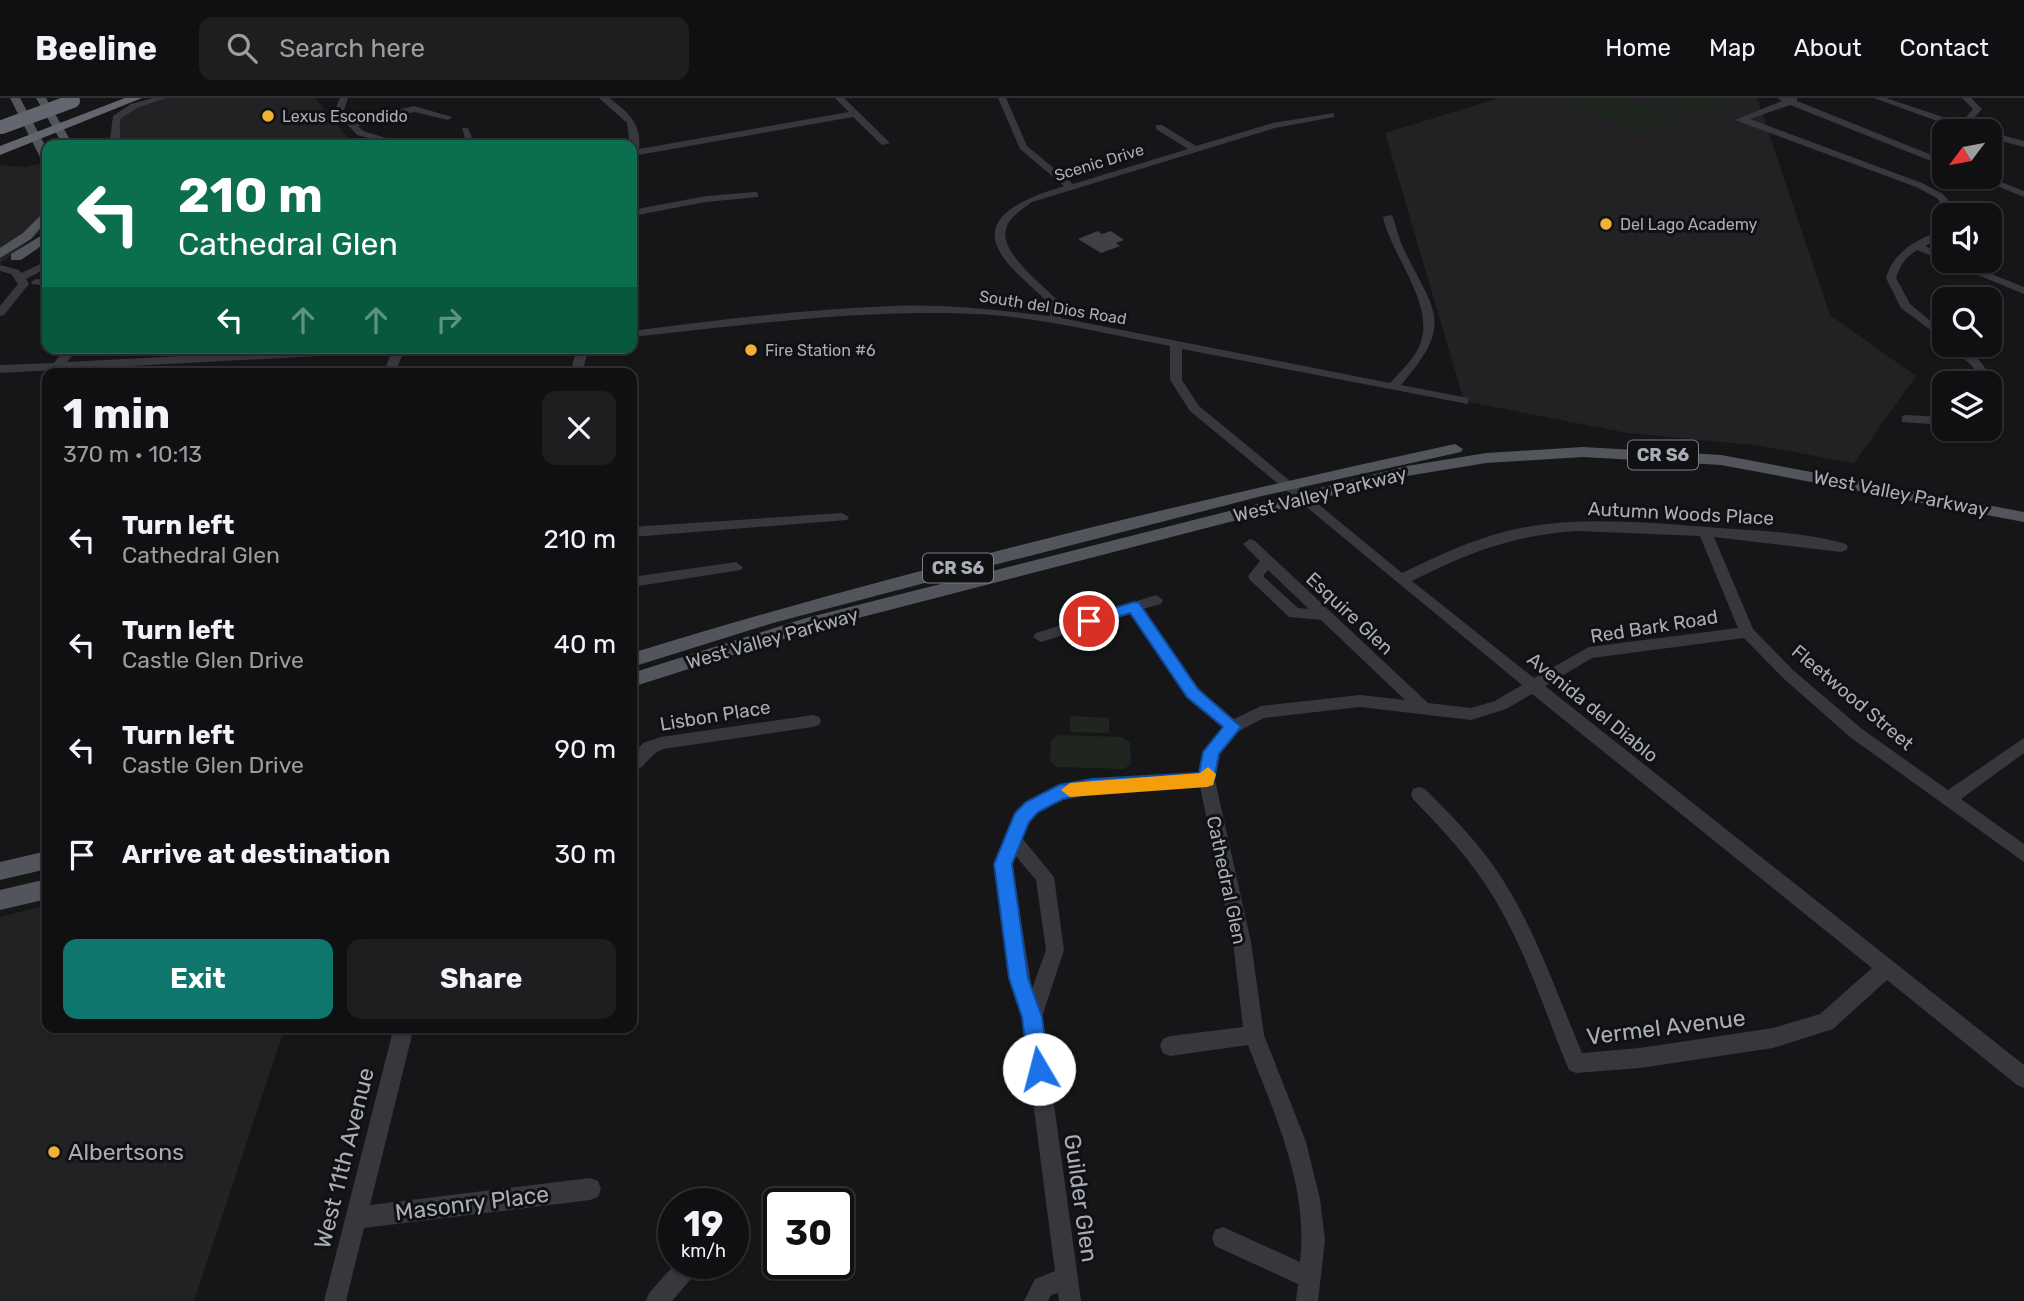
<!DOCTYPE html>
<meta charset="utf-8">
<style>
:root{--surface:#101012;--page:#1e1e20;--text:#f1f3f6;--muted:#9c9d9f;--line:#303032;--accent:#0f766e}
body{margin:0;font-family:Rubik,sans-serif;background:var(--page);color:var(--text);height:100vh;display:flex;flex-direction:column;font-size:26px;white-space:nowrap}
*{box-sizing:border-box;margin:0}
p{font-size:23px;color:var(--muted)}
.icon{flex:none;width:38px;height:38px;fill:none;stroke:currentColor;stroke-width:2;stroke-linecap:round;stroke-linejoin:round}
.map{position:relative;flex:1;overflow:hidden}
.panel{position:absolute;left:42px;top:270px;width:595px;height:665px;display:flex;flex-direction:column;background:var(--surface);border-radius:14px;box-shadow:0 2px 5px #0004,0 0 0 2px var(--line)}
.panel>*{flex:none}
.top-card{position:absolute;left:42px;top:42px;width:595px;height:214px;border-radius:14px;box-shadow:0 2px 5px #0004,0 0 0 2px var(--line);background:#0b6e4f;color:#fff;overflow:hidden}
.needle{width:46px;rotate:238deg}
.tools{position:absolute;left:1932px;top:21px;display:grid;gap:14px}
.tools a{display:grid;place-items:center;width:70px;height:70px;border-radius:14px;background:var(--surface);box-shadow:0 2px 5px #0004,0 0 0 2px var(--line);font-size:35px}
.speed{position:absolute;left:658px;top:1090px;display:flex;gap:14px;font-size:35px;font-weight:700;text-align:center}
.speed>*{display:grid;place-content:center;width:91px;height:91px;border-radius:50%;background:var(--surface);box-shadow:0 2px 5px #0004,0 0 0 2px var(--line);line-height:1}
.speed small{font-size:18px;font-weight:400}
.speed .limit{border:4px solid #111;border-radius:10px;background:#fff;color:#111}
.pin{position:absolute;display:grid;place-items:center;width:60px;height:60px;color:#fff;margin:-30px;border:4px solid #fff;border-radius:50%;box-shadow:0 2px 7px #0007}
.me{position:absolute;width:77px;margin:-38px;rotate:352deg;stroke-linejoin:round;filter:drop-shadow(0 0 5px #0008)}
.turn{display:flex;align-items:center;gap:24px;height:147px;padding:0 21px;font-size:32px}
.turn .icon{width:91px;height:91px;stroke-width:2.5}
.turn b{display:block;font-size:49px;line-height:60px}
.lanes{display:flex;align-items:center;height:66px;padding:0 21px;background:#0003;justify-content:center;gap:35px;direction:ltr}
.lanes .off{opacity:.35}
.round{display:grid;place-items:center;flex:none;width:74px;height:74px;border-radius:14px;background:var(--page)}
.summary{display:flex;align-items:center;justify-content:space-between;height:119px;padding:0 21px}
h1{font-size:42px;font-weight:700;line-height:52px}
.primary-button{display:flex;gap:14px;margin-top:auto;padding:14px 21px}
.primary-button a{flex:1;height:80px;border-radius:14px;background:var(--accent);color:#fff;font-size:28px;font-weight:700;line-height:80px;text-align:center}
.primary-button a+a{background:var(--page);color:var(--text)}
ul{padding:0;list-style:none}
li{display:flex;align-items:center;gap:21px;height:105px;padding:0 21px}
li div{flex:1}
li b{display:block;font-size:26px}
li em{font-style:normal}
header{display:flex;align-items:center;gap:42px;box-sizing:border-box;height:98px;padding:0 35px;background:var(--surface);border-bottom:2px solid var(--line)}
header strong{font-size:33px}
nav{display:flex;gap:38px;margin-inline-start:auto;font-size:24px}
.search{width:490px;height:63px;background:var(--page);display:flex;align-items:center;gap:18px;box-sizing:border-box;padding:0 24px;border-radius:14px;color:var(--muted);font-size:26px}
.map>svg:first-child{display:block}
.built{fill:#222225}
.green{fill:#1e261f}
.building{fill:#404145}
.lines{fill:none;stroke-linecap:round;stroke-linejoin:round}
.minor{fill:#37383d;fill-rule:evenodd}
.major{fill:#53555c;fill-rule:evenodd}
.highway{fill:#63666e;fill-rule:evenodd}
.highway-bridge{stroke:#63666e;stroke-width:14}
.route{fill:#1a73e8;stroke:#114b97;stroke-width:2}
.slow{fill:#f59e0b}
.poi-dot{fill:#f2b134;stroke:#111113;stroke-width:2.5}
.labels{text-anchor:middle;stroke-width:6;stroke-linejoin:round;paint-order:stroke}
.far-poi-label{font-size:16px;fill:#a8adb8;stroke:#111113;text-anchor:start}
.far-street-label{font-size:16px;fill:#a8adb8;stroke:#111113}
.shield{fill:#111113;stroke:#7b7e86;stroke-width:2}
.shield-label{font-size:18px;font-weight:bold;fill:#a8adb8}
.street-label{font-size:19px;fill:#a8adb8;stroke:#111113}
.near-street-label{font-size:23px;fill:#a8adb8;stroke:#111113}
.near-poi-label{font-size:23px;fill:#a8adb8;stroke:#111113;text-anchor:start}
</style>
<header>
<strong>Beeline</strong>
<div class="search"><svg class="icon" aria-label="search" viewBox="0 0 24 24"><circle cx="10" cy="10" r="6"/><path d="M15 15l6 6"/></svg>Search here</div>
<nav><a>Home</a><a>Map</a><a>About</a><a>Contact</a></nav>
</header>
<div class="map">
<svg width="2024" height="1203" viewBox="0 0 2024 1203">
<rect width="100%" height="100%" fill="#161618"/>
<path class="built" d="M162,0H315L354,47H109L114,27L123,14Z
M1499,0H1757L1830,217L1916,278L1854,365L1754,347L1627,335L1464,303L1385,35Z
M47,64V129L0,166V67L25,69Z
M47,807V929H285L194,1203H0V819Z"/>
<path class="green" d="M1558,0H1631L1680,21L1639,36Z
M1651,0H1724L1731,3L1692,17Z
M1070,618L1109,620V635L1070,634Z
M1058,637L1122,639L1130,645L1131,666L1124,671L1057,669L1050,663L1051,643Z"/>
<path class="building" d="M1098,133L1102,136L1111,133L1124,142L1116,145L1120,148L1101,155L1078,141Z"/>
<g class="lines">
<path class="minor" d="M153,0H166L137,10L120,21V42L114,47H105L110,41L113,18L131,6Z
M340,0H348L344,12L354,23L414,8L452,19L448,22L414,14L358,28L363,33L409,47H395L357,37L335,12Z
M599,0H609C628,14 642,25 639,51L849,14L835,0H844L890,45L882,47L853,19L638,57L635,63L632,64L627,25Z
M998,0H1006L1027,48L1073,86L1188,51L1156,31V27H1162L1196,48L1273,25L1334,15V19L1275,30L1032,104C1023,111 1009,119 1006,131C999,155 1045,188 1060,205L1061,220L1390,285C1400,274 1411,264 1418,251C1439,210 1392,160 1383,119L1392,117C1396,128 1399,141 1404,152C1437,217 1453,226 1401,287L1468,300V306L1182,251V282L1199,308L1402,475C1437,458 1473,441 1511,432C1579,417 1650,425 1719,430C1761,433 1805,434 1846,446L1848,449L1846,452L1841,454L1714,439L1753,531L1793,572L1862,631L1948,692L2024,640V655L1961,701L2024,746V764L1850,639L1783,580L1744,540L1592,560L1545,588L2024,967V990L2017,987L1887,882L1833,931L1773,950L1640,970L1576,975L1569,972C1545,915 1527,854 1494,800C1472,763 1443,732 1413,701L1411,696L1413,691L1419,689L1425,691C1449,715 1473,739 1493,767C1533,824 1555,891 1582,955L1640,950L1773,930L1820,916L1872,870L1532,596L1506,611L1471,622L1360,609L1264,620L1239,633L1220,656L1215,682L1251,844L1264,937L1306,1044L1320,1101L1325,1142L1318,1203H1296L1298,1186L1215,1148L1212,1140L1215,1132L1223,1129L1300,1164C1309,1089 1274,1015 1248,947L1170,958L1163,955L1160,948L1163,941L1170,938L1243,929L1233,844L1200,689C1155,692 1077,687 1040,713C1030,720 1027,730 1022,740L1054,779L1064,852L1042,919L1081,1203H1059L1058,1195L1051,1197L1048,1203H1024L1035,1181L1055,1173L1022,919L1009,880L994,766L1016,715L1026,704L1059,687L1092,681L1200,676L1204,654L1223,630L1186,599L1131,516L1041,544L1033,539L1036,535L1156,497L1163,502L1161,506L1143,511L1198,591L1234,621L1261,608L1360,597L1405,602L1321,522L1289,519L1250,482L1248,478L1260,463L1243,446L1250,441L1255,443L1428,605L1471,610L1495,603L1522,587L1190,313L1170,282V248C1106,236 1041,219 976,216C860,211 747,227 632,239V233C719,222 806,211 894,208C946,206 998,212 1050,218V207C1035,190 1013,175 1001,156C975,115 1036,97 1064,88L1020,51ZM1576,433L1700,438L1738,530L1589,549L1534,580L1412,483C1467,455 1514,437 1576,433ZM1268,472L1309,511L1298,510L1263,478ZM1015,757L1036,782L1046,852L1032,891L1012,766Z
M1777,0H1797V3L1944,62V68L1941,67L1790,7L1750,21L1922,85L1943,96L1960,117H1950L1937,100L1916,89L1735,22L1782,3Z
M1874,0H1886L1961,25L1973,11L1962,0H1971L1982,11L1968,27L1981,33L1959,31Z
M462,30H468L475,47H467Z
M1990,34L2024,43V49L1990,40Z
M1975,79H1988L2024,93V99Z
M755,94L758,95V99L706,104L632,118V112L706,98Z
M1944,132V139L1925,148L1944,156V163H1959L2024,189V196L1917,152C1906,159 1900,167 1896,180L1910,206L1944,234V242L1901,210L1886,180C1894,153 1918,140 1944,132Z
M47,163V170L26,181L29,186L4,217L0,218V208L18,186L11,176L0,173V167L19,172L21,175Z
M36,181L47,182V188L32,186L31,184Z
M1949,247H1962L1981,264L1995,285L1993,288L1983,285L1972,268Z
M66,250H78L67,264L331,250H409L404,253L395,275H383L392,254L0,275V267L54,265Z
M577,250H589L582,275H570Z
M1906,317L1944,319V327L1902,324V318Z
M842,415L849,419L847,422L632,439V429Z
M736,464L743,469L741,472L632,489V479Z
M813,617L819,619L821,623L819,627L813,629L663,651C650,656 644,671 632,675V657L643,645L661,639Z
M394,929H414L370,1107L590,1080L598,1083L601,1091L598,1099L590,1102L364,1130L346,1203H324Z
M675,1166H700L697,1174L672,1203H646L649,1195Z"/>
<path class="major" d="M10,0H20L47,51V64L41,61Z
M36,0H46L73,47H63Z
M47,111V122L31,141L0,160V150L23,135Z
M47,134V144L21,162H11V156Z
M1455,346L1463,351L1461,354L1262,398L936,482L773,525L632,569V555C902,472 1178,406 1455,346Z
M1583,349L1721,357L2024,414V424L1721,367L1583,359L1486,365L1407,378L808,533L632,589V575L806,520L1407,368L1486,355Z
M47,753V771L0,782V764Z
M47,781V801L0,812V792Z"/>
<path class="highway" d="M125,0H142L0,57V48Z"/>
<path class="highway-bridge" d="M2,29L73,3"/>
</g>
<path class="route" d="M1134,504L1139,505L1198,591L1241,629L1219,656L1213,687L1092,695L1063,701L1038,714L1029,724L1012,766L1028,880L1042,919L1049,971L1046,978L1039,981L1032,978L1029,971L1022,919L1009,880L994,766L1015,715L1026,704L1059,687L1092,681L1199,675L1203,654L1223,629L1187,599L1130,515L1089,528L1082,523L1084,519Z"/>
<path class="slow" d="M1208,669L1216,676L1213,687L1207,689L1070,699L1061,692L1070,685L1200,675Z"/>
<g class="poi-dot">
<circle cx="268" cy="18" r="7"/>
<circle cx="1606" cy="126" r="7"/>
<circle cx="751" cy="252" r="7"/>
<circle cx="54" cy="1054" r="7"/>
</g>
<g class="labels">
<g class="far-poi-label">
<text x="282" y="24">Lexus Escondido</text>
<text x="1620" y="132">Del Lago Academy</text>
<text x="765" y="258">Fire Station #6</text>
</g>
<g class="far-street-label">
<text transform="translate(1099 64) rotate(-17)" y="6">Scenic Drive</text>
<text transform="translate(1053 209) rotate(9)" y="6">South del Dios Road</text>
</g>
<g class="shield">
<rect x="1628" y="342.5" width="70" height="29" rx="5"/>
<rect x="923" y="455.5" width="70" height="29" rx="5"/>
</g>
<g class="shield-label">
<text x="1663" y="363">CR S6</text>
<text x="958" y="476">CR S6</text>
</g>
<g class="street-label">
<text transform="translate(1901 395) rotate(11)" y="7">West Valley Parkway</text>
<text transform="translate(1320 396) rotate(-14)" y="7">West Valley Parkway</text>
<text transform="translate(1681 415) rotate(3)" y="7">Autumn Woods Place</text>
<text transform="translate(1350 515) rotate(43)" y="7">Esquire Glen</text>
<text transform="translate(1654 528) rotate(-9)" y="7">Red Bark Road</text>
<text transform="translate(772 540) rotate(-16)" y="7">West Valley Parkway</text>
<text transform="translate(1853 599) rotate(40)" y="7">Fleetwood Street</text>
<text transform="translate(1593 609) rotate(39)" y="7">Avenida del Diablo</text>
<text transform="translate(715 617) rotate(-9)" y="7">Lisbon Place</text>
<text transform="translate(1227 782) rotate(78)" y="7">Cathedral Glen</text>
</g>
<g class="near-street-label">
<text transform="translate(1666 929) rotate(-7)" y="8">Vermel Avenue</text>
<text transform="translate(344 1060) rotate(-76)" y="8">West 11th Avenue</text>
<text transform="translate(1081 1100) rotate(82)" y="8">Guilder Glen</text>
<text transform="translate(472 1105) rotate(-7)" y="8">Masonry Place</text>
</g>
<g class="near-poi-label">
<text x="68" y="1062">Albertsons</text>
</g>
</g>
</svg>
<div class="tools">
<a><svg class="needle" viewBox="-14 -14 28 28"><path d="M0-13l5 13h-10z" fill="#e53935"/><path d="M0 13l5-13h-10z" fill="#9c9d9f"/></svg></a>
<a><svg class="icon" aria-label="sound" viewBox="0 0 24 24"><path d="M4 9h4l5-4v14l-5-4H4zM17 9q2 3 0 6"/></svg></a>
<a><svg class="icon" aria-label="search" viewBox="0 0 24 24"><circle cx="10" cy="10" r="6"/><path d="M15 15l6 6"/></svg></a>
<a><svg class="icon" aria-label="layers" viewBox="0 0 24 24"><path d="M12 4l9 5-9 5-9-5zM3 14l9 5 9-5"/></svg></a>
</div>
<div class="speed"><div>19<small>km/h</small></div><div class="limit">30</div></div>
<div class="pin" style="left:1089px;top:523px;background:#d93025"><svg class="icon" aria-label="arrive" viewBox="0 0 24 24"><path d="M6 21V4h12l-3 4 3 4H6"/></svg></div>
<svg class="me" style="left:1039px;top:971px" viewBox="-20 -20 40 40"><circle r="19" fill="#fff"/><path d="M0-13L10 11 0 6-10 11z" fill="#1a73e8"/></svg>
<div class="top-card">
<div class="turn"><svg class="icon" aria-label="left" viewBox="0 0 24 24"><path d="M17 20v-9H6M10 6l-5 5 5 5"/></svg><div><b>210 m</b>Cathedral Glen</div></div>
<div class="lanes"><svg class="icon" aria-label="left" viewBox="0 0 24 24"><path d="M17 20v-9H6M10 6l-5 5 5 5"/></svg><svg class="icon off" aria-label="ahead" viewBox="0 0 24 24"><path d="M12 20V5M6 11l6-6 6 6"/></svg><svg class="icon off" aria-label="ahead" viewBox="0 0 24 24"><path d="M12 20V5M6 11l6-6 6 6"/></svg><svg class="icon off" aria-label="right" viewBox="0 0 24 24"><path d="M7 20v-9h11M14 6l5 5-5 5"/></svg></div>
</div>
<section class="panel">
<div class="summary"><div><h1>1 min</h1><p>370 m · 10:13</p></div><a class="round"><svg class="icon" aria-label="close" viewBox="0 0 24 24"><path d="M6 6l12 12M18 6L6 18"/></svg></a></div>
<ul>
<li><svg class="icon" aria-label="left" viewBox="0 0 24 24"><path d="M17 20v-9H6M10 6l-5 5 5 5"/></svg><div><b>Turn left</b><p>Cathedral Glen</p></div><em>210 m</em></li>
<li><svg class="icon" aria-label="left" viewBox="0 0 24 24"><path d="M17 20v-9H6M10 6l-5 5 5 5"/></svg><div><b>Turn left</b><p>Castle Glen Drive</p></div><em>40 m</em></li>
<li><svg class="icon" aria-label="left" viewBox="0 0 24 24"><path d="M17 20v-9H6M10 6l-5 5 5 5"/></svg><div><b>Turn left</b><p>Castle Glen Drive</p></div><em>90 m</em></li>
<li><svg class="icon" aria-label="arrive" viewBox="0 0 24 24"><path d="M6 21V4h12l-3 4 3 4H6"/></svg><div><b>Arrive at destination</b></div><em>30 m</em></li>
</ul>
<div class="primary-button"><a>Exit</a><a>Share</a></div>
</section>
</div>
